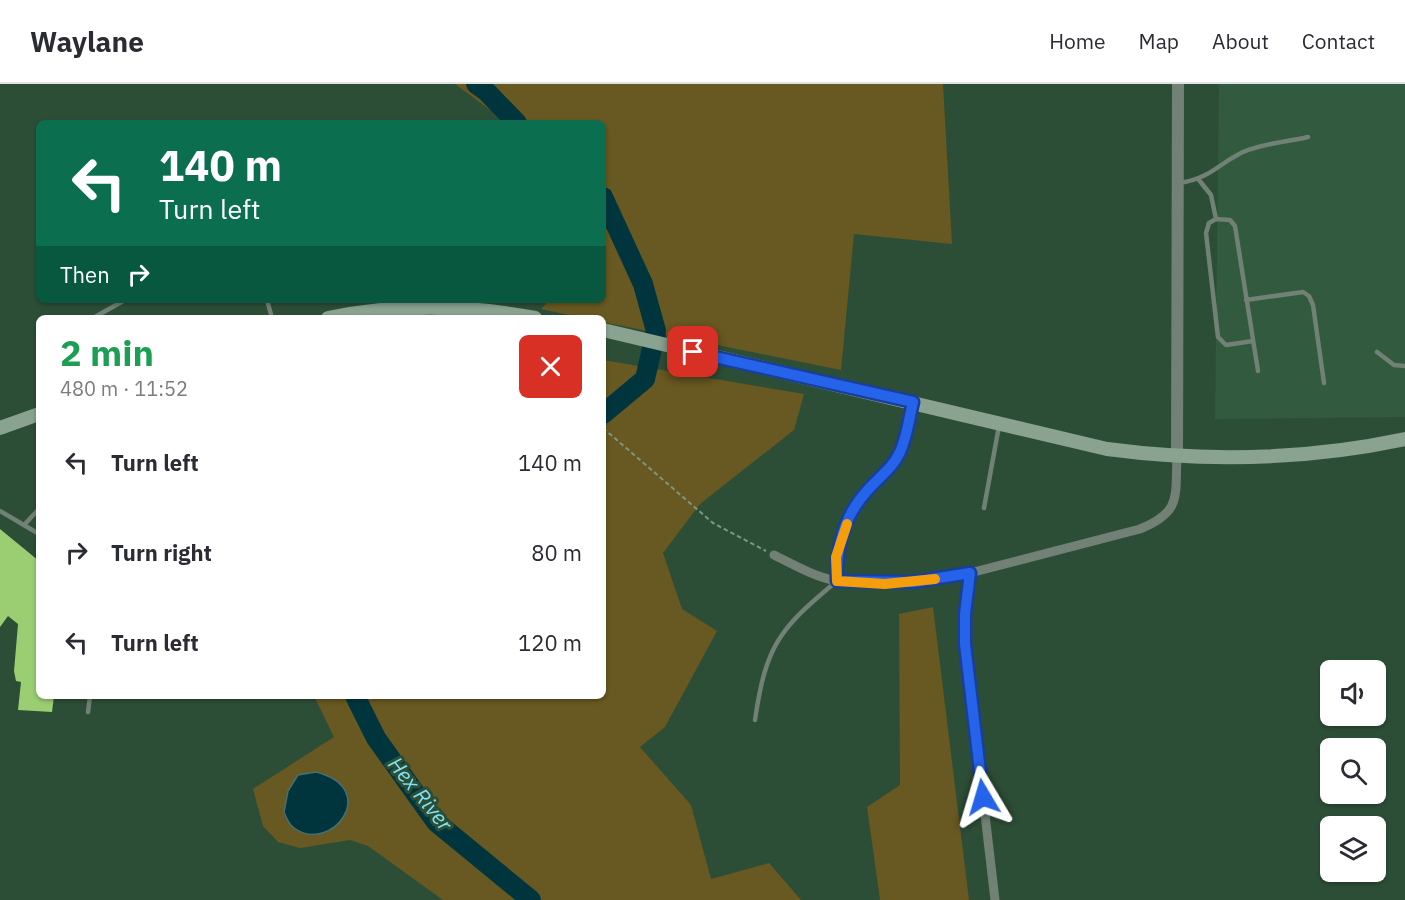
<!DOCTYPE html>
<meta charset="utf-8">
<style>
:root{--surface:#fff;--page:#f2f2f3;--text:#2b2b33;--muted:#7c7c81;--line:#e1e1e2}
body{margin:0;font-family:"IBM Plex Sans",sans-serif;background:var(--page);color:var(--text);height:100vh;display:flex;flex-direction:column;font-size:22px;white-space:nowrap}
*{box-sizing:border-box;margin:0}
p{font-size:20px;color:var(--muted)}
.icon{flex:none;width:33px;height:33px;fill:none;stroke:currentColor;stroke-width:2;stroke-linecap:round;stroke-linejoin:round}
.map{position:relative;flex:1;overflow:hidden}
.sheet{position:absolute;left:36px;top:231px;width:570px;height:384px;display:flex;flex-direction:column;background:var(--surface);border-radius:9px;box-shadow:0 2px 4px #0004}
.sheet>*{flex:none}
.hud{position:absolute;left:36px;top:36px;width:570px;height:183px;border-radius:9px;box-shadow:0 2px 4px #0004;background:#0b6e4f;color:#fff;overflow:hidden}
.controls{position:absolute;left:1320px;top:576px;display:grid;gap:12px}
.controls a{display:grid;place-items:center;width:66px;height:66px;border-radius:9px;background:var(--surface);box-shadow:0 2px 4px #0004;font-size:30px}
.pin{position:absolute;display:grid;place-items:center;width:51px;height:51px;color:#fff;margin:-26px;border-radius:12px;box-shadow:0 3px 9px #0006}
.me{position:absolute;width:66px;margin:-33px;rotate:353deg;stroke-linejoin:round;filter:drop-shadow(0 0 4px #0008)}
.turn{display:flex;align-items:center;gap:21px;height:126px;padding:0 24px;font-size:27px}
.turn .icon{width:78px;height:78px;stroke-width:2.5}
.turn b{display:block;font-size:42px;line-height:51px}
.then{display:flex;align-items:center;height:57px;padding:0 24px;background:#0003;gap:12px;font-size:22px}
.round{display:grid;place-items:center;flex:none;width:63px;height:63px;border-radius:9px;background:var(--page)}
.summary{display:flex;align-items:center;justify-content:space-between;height:102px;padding:0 24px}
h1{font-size:36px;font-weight:700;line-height:45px;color:#1e9e55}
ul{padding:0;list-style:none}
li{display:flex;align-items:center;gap:18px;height:90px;padding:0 24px}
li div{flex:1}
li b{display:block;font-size:22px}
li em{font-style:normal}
header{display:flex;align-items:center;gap:36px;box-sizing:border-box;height:84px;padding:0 30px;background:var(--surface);border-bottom:2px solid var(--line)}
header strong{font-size:28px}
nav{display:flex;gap:33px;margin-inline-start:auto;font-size:21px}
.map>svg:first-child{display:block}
.built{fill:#315a3e}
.green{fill:#685821}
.water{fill:#00353e;stroke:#457072;stroke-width:1.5}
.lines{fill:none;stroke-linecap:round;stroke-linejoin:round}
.river{stroke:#00353e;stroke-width:20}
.building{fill:#9bce72}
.path{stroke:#7c9783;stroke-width:2;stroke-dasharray:4.5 3;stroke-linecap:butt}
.service{stroke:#728176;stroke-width:4.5}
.minor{stroke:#728176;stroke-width:9}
.tertiary{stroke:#728176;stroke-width:12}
.secondary{stroke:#8aa290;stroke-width:14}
.route-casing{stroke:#184099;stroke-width:15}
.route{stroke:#2563eb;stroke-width:10}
.slow{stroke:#f59e0b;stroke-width:10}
.labels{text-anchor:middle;stroke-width:6;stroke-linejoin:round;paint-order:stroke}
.water-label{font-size:21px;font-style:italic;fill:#80e4f8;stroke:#2d4e36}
</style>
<header>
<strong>Waylane</strong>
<nav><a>Home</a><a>Map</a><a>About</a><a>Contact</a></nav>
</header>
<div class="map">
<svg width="1405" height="816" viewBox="0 0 1405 816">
<rect width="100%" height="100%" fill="#2d4e36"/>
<path class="built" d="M1219,0H1405V333L1215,335Z"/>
<path class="green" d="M455,0H943L952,160L854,150L841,286L603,238V234H584L541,225L550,216H603V39H508Z
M603,276L804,310L794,346L700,420L663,469L682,525L717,547L665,643L640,663L691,721L711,795L769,779L801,816H443L368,762L350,756L300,764L278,758L263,742L253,705L334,653L314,612H603Z
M933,523L969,816H880L867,723L900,701L899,530Z"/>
<path class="water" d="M316,688C382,705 331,771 294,744C289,741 286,733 284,728L288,707L298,691Z"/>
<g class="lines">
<path class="river" d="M476,0L487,8L517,39
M603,113L643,200L656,247L645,295L603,330
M355,612L376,654L436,738L531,816"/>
</g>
<path class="building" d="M0,445L39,477V612H54L52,628L18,626L21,598L16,597L14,587L18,540L8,532L0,543Z"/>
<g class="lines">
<path class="path" d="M603,344L713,439L766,467"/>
<path class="service" d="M1199,96L1211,111L1216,135
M1180,99C1211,94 1218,80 1243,68C1263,59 1287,58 1308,53
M267,216L272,234
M1246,216L1303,208L1309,212L1313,221L1324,299
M93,234L125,216
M1253,257L1226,261L1218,253L1206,149L1209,139L1216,135L1230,136L1235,142L1258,287
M1377,268L1394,281L1405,282
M984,424L999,342
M0,427L39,450
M24,441L39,425
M88,628L90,612
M755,636C766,561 779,545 837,497C836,464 844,431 868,406C879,395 891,385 899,371C907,357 909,337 912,321"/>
<path class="minor" d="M774,471C794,481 815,493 837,497C882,505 927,496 970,489
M995,816L965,560V530L970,489L1140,445C1182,428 1175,413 1177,372"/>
<path class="tertiary" d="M1177,372L1178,0"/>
<path class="secondary" d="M328,234C397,220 467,221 535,234
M603,246L1107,365C1206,378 1306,376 1405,355
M0,344L39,330"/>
</g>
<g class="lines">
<defs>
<path id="route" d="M693,268L913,318C909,335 907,353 900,368C893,384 878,394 867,407C844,432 836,464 837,497L913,498L970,489L965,530V560L983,713"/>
</defs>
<use href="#route" class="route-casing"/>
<use href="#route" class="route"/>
<path class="slow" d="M847,440L836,473L837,497L885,500L935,495"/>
</g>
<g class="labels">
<g class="water-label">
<text transform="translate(420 710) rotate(51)" y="7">Hex River</text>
</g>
</g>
</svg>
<div class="controls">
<a><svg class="icon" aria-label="sound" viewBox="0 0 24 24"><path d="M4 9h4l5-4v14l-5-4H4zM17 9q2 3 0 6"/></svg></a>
<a><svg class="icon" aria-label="search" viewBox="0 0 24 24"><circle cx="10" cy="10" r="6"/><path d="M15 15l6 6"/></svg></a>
<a><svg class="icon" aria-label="layers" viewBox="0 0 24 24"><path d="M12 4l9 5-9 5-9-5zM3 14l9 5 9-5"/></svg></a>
</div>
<div class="pin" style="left:693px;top:268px;background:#d93025"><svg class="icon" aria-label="arrive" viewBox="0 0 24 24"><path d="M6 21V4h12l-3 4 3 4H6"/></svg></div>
<svg class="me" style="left:983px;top:713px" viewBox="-20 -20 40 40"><path d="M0-17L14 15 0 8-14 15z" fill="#2563eb" stroke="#fff" stroke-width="4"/></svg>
<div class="hud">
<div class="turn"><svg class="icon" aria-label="left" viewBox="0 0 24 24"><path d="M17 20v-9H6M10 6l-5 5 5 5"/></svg><div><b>140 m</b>Turn left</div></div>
<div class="then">Then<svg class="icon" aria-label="right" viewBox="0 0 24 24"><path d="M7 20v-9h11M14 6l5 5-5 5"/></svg></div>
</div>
<section class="sheet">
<div class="summary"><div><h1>2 min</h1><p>480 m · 11:52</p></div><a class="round" style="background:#d93025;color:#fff"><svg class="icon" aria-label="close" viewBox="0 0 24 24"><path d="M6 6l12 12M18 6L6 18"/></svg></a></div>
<ul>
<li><svg class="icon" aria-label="left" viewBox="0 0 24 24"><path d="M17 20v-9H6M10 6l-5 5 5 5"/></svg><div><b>Turn left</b></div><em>140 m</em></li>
<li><svg class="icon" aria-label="right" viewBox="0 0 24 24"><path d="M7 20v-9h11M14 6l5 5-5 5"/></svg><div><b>Turn right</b></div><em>80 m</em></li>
<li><svg class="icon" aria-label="left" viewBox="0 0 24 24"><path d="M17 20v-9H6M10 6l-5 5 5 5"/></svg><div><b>Turn left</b></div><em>120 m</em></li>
</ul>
</section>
</div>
